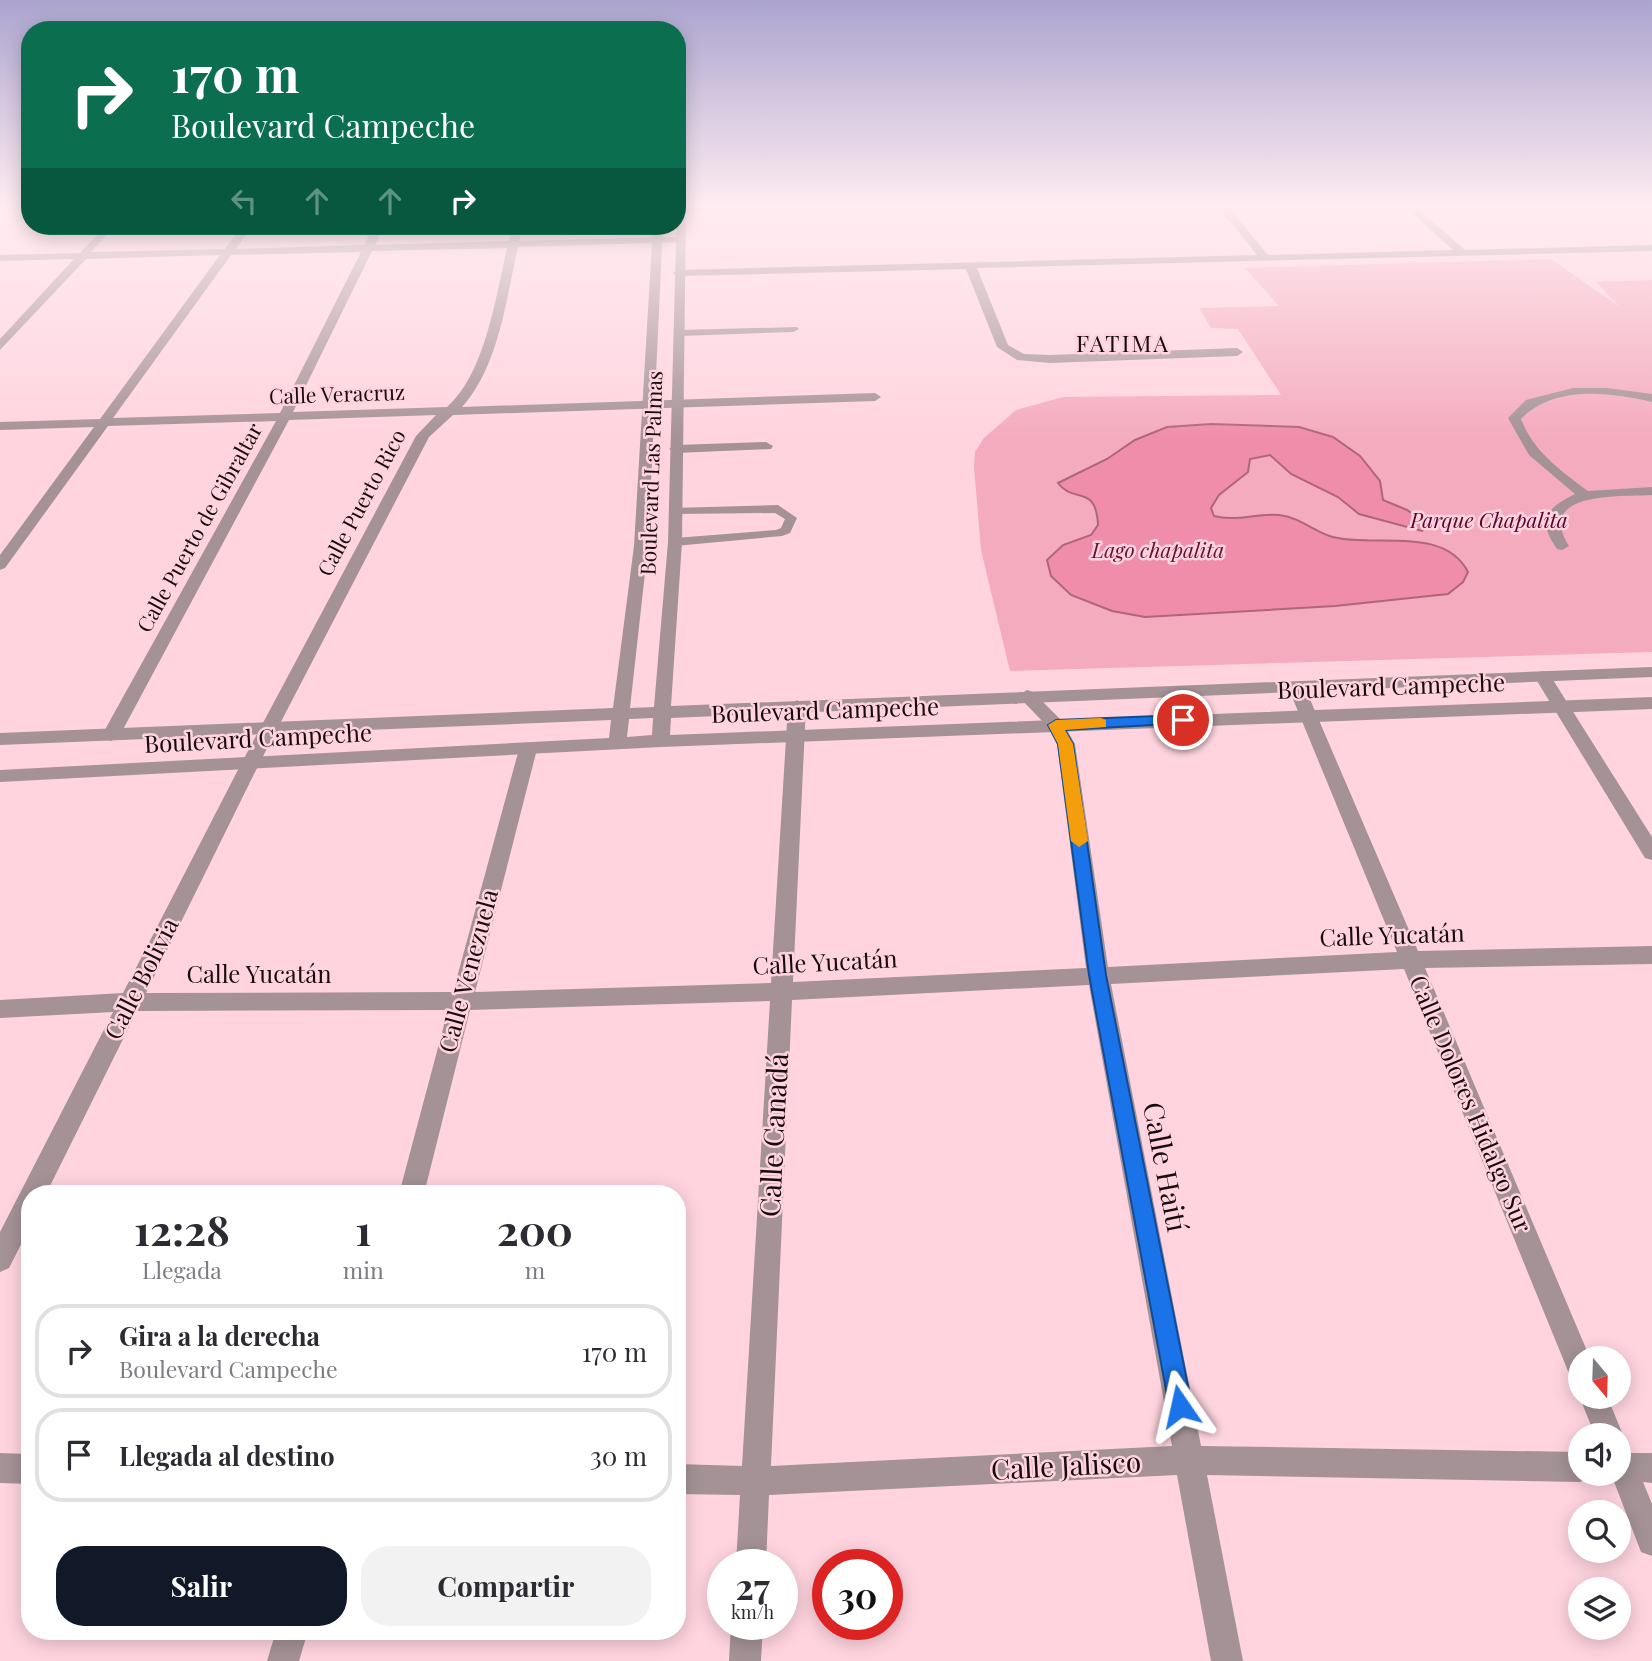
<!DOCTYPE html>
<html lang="es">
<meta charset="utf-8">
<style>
:root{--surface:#fff;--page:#f2f2f3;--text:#2b2b33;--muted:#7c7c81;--line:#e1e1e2;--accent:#111827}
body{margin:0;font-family:"Playfair Display",serif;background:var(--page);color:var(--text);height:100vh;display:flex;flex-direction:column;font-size:26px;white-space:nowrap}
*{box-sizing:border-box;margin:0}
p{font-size:23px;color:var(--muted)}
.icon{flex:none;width:38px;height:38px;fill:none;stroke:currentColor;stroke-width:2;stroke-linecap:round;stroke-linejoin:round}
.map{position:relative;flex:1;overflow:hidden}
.details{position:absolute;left:21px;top:1185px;width:665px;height:455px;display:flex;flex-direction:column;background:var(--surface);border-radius:28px;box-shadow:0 4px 18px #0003}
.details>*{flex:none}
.guide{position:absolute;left:21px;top:21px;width:665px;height:214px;border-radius:28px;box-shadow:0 4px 18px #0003;background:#0b6e4f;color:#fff;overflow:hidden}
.needle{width:46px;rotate:161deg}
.fabs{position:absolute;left:1568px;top:1346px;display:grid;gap:14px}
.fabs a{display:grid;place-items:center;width:63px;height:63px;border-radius:50%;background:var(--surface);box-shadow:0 4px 18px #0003;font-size:35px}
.speed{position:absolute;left:707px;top:1549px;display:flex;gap:14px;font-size:35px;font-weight:700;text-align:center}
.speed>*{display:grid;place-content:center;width:91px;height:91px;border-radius:50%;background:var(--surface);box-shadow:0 4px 18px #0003;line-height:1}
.speed small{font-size:18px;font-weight:400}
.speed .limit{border:10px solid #d22;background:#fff;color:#111}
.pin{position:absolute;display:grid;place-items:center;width:60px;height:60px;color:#fff;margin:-30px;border:4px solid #fff;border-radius:50%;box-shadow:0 2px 7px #0007}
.me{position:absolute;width:77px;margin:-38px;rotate:349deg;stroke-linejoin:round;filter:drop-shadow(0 0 5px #0008)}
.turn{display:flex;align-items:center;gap:24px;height:147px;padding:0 35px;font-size:32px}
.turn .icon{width:91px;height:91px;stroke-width:2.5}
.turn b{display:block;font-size:49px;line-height:60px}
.lanes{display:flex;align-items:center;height:66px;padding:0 35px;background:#0003;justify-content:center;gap:35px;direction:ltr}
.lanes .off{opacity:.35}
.eta{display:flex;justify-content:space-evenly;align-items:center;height:119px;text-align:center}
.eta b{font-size:42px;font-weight:700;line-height:49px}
.button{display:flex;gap:14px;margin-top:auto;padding:14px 35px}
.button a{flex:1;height:80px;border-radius:28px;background:var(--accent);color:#fff;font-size:28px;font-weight:700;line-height:80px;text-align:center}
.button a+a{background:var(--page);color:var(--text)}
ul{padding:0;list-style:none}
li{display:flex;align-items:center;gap:21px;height:94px;margin:0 14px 10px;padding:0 21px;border:4px solid var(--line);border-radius:28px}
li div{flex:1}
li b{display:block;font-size:26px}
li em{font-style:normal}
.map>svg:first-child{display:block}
.green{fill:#f4abbe}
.water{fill:#f08daa;stroke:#af667c;stroke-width:2}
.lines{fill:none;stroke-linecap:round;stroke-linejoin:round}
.service{fill:#a49296;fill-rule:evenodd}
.pedestrian{fill:#a49296;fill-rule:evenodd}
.minor{fill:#a49296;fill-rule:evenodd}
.tertiary{fill:#a49296;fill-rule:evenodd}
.route{fill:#1a73e8;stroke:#114b97;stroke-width:2}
.slow{fill:#f59e0b}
.labels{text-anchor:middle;stroke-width:5;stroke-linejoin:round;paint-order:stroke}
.far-street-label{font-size:21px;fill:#180b0f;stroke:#ffd4df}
.far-park-label{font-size:21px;font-style:italic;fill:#5c022c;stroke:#ffd4df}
.far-water-label{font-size:21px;font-style:italic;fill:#670f34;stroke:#ffd4df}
.far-quarter-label{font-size:23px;letter-spacing:2px;fill:#180b0f;stroke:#ffd4df}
.street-label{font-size:24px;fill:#180b0f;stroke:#ffd4df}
.near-street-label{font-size:28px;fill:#180b0f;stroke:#ffd4df}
</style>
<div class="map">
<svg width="1652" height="1661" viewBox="0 0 1652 1661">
<rect width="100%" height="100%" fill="#ffd4df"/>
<path class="green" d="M1551,259L1620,307L1596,282L1652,280V652L1010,671L981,550L974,467L975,452L984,438L1016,410L1063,397L1281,395L1238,329L1211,328L1199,308L1279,306L1245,268Z"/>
<path class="water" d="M1211,424L1299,427L1333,437L1360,456L1380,481L1383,500L1407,510L1429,526L1422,531L1359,514L1338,497L1291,474L1270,455L1250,459L1248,472L1219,495L1211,508L1214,516C1237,522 1256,513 1279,515C1300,517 1314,532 1333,537C1374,548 1444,525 1468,572L1463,582L1448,594L1335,606L1145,617L1112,611L1071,595L1051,576L1047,560L1063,545L1091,535L1098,525C1096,483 1073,504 1058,483L1107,459L1135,440L1167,427Z"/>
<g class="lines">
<path class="service" d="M778,505L797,518L790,533L782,536L675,546L669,542L675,538L776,530L781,528L785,519L775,513L675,514L669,510L671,508Z"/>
<path class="pedestrian" d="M1573,388H1607L1652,394V402C1609,392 1554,385 1521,419C1534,452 1560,470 1588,491L1652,487V495C1619,497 1535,491 1569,546L1562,550L1557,549C1537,520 1545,509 1575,494L1529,455L1508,418L1526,400Z"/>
<path class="minor" d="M677,206H775L770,209L677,212Z
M1218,206H1228L1268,255L1453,250L1404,206H1415L1465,250L1652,245V251L977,268L1008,345L1024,354L1050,355L1237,348L1243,352L1237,356L1050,363L1017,360L997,347L966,269L678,276L673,273L678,270L1257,255Z
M1459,206H1652V210L1464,209Z
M105,226H115L91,252L225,249L242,226H252L236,249L364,245L374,226H384L375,245L509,241L513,226H523L519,241L679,237L684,240L683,242L518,247C506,299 499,366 462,407L875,393L881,397L875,401L453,415L429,437L259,764L146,993L453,992L519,749L528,743L537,749L475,992L771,983L788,706L797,700L806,706L793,982L1086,968L1057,744L1049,728L1018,696L1027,690L1033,692L1062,721L1075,744L1108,967L1397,952L1288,687L1291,683H1303L1418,951L1652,946V964L1425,968L1590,1358H1580V1380L1570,1376L1404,969L1111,984L1201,1446L1580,1452V1474H1592L1590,1477L1580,1482L1207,1475L1243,1661H1211L1177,1475L769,1495L766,1564H736L740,1495L677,1494V1464L742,1466L770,1001L470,1010L424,1194H399L448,1010L137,1011L46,1194H30V1227L9,1268L0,1272V1232L113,1012L0,1018V1000L123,993L241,764L416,436L436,415L289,420L120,735L111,741L105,739L102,735L276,421L108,426L5,568L0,570V555L94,427L0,430V422L100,419L220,255L86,259L0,350V339L74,259L0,261V255L80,253ZM507,248C496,296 485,374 447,407L293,412L372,251ZM361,252L280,413L113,418L231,255ZM1089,985L1172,1446L771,1466L792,1000Z
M797,327L799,329L793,332L680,336L674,333L680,330Z
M766,442L773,446L771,449L676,453L669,449L676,445Z
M1542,671L1548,672L1652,837V860L1645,858L1534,676Z
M1580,1393V1396H1607L1623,1435L1620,1444L1629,1448L1631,1453H1652V1483L1643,1482L1652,1504V1556L1641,1552L1613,1479L1607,1474H1619V1435H1595L1579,1396Z
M0,1453L30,1454V1484L0,1483Z
M731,1624H763L761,1661H729Z
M276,1631H308L299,1661H267Z"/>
<path class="tertiary" d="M677,206H686L682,542L671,706L1652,667V677L671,718L670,735L1652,697V709L661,747L0,782V770L609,738L611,720L0,745V733L613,708L634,546L653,226H663L648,546L630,708L654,707L668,542ZM653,718L652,735L627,737L629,719Z"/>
</g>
<linearGradient id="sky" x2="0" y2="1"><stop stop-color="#aba4cf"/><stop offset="0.47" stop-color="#ffecf1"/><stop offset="1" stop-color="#ffecf1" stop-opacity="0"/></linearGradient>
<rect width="1652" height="439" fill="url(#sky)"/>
<path class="route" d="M1183,715L1191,720L1188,723L1065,730L1073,744L1106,975L1192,1406L1188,1414L1180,1417L1172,1414L1169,1406L1089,975L1058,744L1048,725L1056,720Z"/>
<path class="slow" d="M1101,718L1106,720V727L1065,730L1073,744L1088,841L1079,847L1071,841L1058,744L1048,725L1056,720Z"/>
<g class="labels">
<g class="far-street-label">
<text transform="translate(337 395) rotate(-2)" y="7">Calle Veracruz</text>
<text transform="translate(652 473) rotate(-88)" y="7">Boulevard Las Palmas</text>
<text transform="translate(362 503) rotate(-62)" y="7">Calle Puerto Rico</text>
<text transform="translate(200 528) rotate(-61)" y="7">Calle Puerto de Gibraltar</text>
</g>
<g class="far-park-label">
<text x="1489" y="528">Parque Chapalita</text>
</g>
<g class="far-water-label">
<text x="1158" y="558">Lago chapalita</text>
</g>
<g class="far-quarter-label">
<text x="1123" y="352">FATIMA</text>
</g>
<g class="street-label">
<text transform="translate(1391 687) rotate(-2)" y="8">Boulevard Campeche</text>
<text transform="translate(825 711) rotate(-2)" y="8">Boulevard Campeche</text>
<text transform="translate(258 739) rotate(-3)" y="8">Boulevard Campeche</text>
<text transform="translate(1392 936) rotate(-2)" y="8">Calle Yucatán</text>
<text transform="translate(825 963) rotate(-3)" y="8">Calle Yucatán</text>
<text transform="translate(469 971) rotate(-75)" y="8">Calle Venezuela</text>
<text x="259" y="983">Calle Yucatán</text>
<text transform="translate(142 979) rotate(-63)" y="8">Calle Bolivia</text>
<text transform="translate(1470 1104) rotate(67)" y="8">Calle Dolores Hidalgo Sur</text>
</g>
<g class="near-street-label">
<text transform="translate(774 1135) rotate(-87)" y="10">Calle Canadá</text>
<text transform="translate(1165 1167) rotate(79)" y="10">Calle Haití</text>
<text transform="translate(1066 1466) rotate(-3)" y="10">Calle Jalisco</text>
</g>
</g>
</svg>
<div class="fabs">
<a><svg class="needle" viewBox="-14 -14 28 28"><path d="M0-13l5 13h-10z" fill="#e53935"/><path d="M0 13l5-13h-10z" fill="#7c7c81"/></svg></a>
<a><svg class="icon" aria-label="sound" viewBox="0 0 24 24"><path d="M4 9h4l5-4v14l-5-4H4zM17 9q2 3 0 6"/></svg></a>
<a><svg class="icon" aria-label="search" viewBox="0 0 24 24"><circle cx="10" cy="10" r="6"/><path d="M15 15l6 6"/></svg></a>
<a><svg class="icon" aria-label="layers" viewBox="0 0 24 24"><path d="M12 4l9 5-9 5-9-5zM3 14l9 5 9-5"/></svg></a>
</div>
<div class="speed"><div>27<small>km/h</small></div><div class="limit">30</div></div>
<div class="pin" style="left:1183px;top:720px;background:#d93025"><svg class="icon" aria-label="arrive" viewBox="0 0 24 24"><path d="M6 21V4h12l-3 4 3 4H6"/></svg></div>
<svg class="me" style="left:1180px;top:1406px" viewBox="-20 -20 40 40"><path d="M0-17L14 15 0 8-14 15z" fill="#1a73e8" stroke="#fff" stroke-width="4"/></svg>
<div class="guide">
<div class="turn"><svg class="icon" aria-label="right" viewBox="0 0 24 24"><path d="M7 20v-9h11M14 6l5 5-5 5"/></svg><div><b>170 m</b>Boulevard Campeche</div></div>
<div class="lanes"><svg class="icon off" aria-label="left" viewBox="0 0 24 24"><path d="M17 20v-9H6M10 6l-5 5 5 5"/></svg><svg class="icon off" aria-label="ahead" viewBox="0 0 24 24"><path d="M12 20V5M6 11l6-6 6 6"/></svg><svg class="icon off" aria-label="ahead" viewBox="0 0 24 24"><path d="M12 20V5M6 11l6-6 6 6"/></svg><svg class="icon" aria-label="right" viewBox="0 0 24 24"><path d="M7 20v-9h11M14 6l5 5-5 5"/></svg></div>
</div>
<section class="details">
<div class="eta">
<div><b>12:28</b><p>Llegada</p></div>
<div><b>1</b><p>min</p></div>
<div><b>200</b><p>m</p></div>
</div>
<ul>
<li><svg class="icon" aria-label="right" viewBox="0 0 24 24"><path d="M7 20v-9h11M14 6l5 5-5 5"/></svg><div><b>Gira a la derecha</b><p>Boulevard Campeche</p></div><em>170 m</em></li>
<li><svg class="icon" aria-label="arrive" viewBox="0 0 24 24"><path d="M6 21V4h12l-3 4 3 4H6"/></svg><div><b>Llegada al destino</b></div><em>30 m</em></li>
</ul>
<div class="button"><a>Salir</a><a>Compartir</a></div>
</section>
</div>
